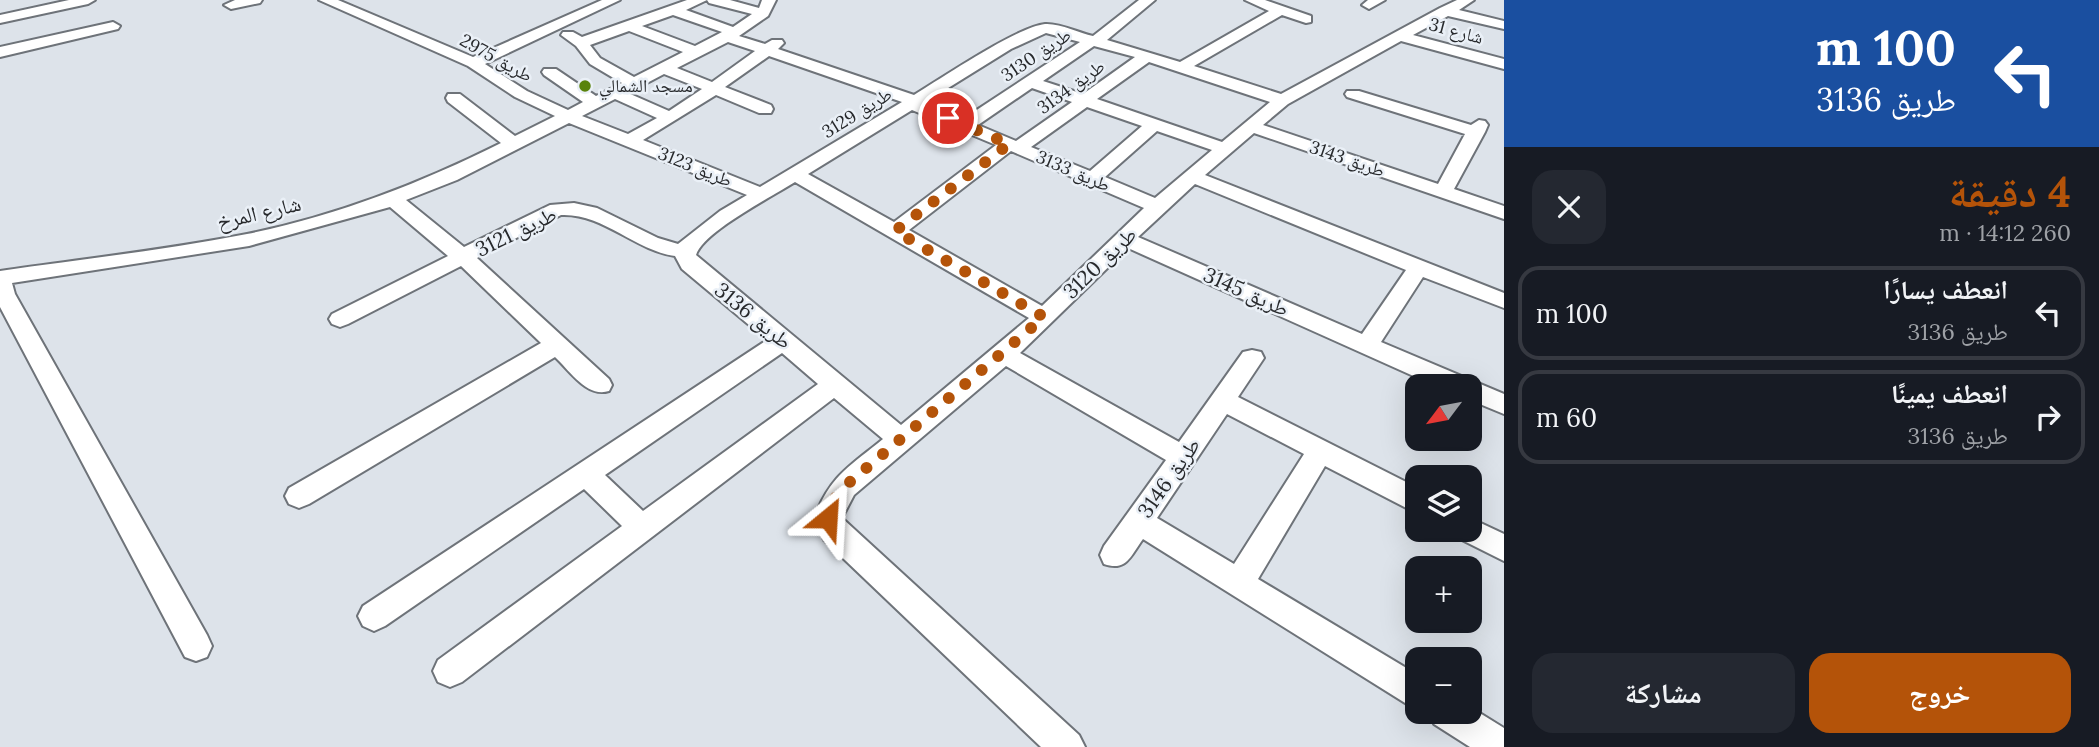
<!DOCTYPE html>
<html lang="ar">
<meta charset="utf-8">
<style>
:root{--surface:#171b24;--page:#242831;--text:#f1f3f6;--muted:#9ea1a6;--line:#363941;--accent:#b45309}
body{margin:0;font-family:Lora,"Noto Naskh Arabic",serif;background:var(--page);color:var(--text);direction:rtl;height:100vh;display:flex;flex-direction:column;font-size:26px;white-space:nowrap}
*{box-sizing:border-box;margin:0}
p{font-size:23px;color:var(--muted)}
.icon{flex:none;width:38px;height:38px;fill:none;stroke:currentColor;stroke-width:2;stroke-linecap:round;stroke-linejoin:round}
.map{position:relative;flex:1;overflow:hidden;direction:ltr}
.drawer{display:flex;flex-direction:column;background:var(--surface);width:595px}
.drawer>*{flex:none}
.top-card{background:#1a4fa0;color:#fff;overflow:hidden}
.needle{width:46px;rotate:238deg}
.buttons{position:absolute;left:1405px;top:374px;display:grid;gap:14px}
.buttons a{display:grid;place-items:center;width:77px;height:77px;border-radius:14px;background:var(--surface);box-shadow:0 7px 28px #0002;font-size:35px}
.pin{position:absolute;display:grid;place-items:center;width:60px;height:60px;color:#fff;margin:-30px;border:4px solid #fff;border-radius:50%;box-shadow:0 2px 7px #0007}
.me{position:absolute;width:77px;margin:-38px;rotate:27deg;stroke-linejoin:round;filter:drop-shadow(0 0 5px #0008)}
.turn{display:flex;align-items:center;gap:24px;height:147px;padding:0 28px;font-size:32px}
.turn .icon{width:91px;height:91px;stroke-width:2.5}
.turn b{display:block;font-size:49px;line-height:60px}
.round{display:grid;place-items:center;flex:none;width:74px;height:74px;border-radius:21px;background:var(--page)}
.summary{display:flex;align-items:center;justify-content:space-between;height:119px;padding:0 28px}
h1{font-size:42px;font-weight:800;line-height:52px;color:var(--accent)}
.cta{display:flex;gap:14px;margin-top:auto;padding:14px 28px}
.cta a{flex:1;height:80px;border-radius:21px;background:var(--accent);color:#fff;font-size:28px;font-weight:800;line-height:80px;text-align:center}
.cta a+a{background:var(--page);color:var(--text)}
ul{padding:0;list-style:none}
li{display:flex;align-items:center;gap:21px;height:94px;margin:0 14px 10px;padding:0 14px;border:4px solid var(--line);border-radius:21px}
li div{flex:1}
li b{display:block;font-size:26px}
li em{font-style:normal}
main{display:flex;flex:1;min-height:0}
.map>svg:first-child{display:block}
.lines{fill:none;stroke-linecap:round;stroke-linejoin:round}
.street-casing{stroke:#6e7379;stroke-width:4}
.street{fill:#fff;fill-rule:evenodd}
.route{stroke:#b45309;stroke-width:12;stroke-dasharray:0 21.6}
.poi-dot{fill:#59830c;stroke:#eaf0f7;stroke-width:2.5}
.labels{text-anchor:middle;stroke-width:5;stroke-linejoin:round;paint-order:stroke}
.far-street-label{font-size:18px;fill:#27292c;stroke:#eaf0f7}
.far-poi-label{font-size:18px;fill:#27292c;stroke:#eaf0f7;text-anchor:start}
.street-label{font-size:21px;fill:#27292c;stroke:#eaf0f7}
</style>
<main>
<section class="drawer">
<div class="top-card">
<div class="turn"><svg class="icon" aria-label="left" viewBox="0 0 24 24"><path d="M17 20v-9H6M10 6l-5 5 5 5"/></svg><div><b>100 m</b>طريق 3136</div></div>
</div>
<div class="summary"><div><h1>4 دقيقة</h1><p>260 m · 14:12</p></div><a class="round"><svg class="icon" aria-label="close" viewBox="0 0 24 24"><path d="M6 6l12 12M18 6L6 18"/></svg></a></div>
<ul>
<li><svg class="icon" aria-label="left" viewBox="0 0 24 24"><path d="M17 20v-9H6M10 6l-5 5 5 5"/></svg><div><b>انعطف يسارًا</b><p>طريق 3136</p></div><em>100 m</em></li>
<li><svg class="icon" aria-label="right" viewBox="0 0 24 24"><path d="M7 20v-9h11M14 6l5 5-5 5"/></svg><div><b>انعطف يمينًا</b><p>طريق 3136</p></div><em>60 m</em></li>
</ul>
<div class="cta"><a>خروج</a><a>مشاركة</a></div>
</section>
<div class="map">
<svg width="1504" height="747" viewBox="0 0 1504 747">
<rect width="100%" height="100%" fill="#dde3ea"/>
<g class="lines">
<defs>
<path id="street" d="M69,0H95L88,4L0,23V15Z
M235,0H262L260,3L231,9L224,5Z
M319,0H338L473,57L602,0H620L485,64L527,91L568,110L583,102L544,75L542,72L544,69H556L596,96L622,83L590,64L576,46L561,35L563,32H573L582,37L687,0H707L686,10L733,27L752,14L709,3L707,0H730L759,8L762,0H776L768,16L739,36L765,44L772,40H782L784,43L778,49L914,95C942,78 1017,27 1045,24C1060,23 1079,33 1093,36L1139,0H1155L1107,40L1180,62L1269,11L1245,0H1265L1311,16V22L1306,23L1282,15L1194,66L1281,94L1440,8L1457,0H1474L1459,10L1504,21V29L1448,16L1413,35L1504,59V69L1401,41L1288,104L1263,125L1438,184L1465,134L1347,97L1345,94L1347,91H1359L1471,125L1479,120L1485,121L1488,125L1485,132L1454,189L1504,206V219L1254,133L1205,175L1504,293V308L1423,277L1381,342L1504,394V414L1470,400V387H1438L1128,248L1020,353L1179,442L1243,352L1252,350L1261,352L1264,358L1238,397L1418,488V514L1325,466L1258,579L1418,675V711L1143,539C1131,555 1127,572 1104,564L1100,555L1104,546L1166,460L1006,366L854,495L842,518L1079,735L1085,747H1041L824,540L814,518C831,475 849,467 883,439L834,398L462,682L450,687L438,682L433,671L438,660L622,526L584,489L385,626L374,631L363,626L358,616L363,606L767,340L682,269L675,256C634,250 603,213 561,215L477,258L609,379L612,385L609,391C587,398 570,371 555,357L309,504L299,508L289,504L285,496L289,488L541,343L461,266L348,324L340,327L332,324L329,319L332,314L448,256L390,207L249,246L12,283L15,294L207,635L212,646L207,657L196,661L185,657L0,307V271C82,259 166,250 247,234C336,216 421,183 501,143L448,102L446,98L448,94H460L515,136L555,116L515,97L468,66ZM673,15L722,32L695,46L642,26ZM629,31L683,52L634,77L600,58L590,45ZM1046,33L1080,42L963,119L924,103L1011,49ZM728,42L755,51L712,82L677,68ZM1094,46L1135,57L1083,94L1043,81ZM769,56L902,102L760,187L643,140L716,95L759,113H771L773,109L771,105L725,87ZM1149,62L1270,102L1222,142L1097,99ZM664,74L702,89L669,111L628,93ZM1032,88L1072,102L1016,141L978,125ZM615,99L657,118L628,134L582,116ZM1087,107L1142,126L1090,171L1031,147ZM912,110L996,145L894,222L808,174ZM569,123L747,195L720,211L678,244L658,238L597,208L574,203L550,205L464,247L406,200L457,180ZM1157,131L1212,150L1155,198L1105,177ZM1011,151L1144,208L1042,306L909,230ZM795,182L1029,318L901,425L696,255C703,232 773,196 795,182ZM1195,184L1406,270L1362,334L1138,237ZM782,353L818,384L643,511L605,475ZM1227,414L1304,454L1234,564L1157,518Z
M1368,0H1385L1369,9L1362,5Z
M113,22L120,26L118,29L0,57V47Z
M1470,518L1504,534V561L1460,539L1456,530H1470Z
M1470,707L1504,728V747H1470L1434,724L1429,712H1470Z"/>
</defs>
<use href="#street" class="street-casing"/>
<use href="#street" class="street"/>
</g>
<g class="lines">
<path class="route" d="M828,518L836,497L844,487L1044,317L895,231L1009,144L948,118"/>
</g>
<circle class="poi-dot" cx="585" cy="86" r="7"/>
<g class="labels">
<g class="far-street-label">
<text transform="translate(1456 31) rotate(15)" y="6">شارع 31</text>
<text transform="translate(1036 55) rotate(-34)" y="6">طريق 3130</text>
<text transform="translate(496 58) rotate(29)" y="6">طريق 2975</text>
<text transform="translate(1071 87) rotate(-36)" y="6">طريق 3134</text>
<text transform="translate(857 113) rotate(-32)" y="6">طريق 3129</text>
<text transform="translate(1347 159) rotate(19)" y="6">طريق 3143</text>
<text transform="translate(695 167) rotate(22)" y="6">طريق 3123</text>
<text transform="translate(1073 171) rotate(23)" y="6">طريق 3133</text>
</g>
<g class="far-poi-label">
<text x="599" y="92">مسجد الشمالي</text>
</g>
<g class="street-label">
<text transform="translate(259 213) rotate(-13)" y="7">شارع المرخ</text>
<text transform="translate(516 232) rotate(-26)" y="7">طريق 3121</text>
<text transform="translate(1100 263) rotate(-44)" y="7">طريق 3120</text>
<text transform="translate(1246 292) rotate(24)" y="7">طريق 3145</text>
<text transform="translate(753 316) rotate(39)" y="7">طريق 3136</text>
<text transform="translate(1169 478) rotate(-55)" y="7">طريق 3146</text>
</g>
</g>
</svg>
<div class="buttons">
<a><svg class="needle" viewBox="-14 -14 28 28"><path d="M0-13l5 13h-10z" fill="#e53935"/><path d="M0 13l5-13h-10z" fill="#9ea1a6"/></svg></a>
<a><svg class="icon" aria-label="layers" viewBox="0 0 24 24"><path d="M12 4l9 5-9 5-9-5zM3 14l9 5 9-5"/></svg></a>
<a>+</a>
<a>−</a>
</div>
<div class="pin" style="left:948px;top:118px;background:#d93025"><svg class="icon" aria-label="arrive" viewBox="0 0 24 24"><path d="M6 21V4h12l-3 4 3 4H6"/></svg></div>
<svg class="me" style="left:828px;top:518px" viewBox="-20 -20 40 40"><path d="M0-17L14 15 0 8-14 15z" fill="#b45309" stroke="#fff" stroke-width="4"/></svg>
</div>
</main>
